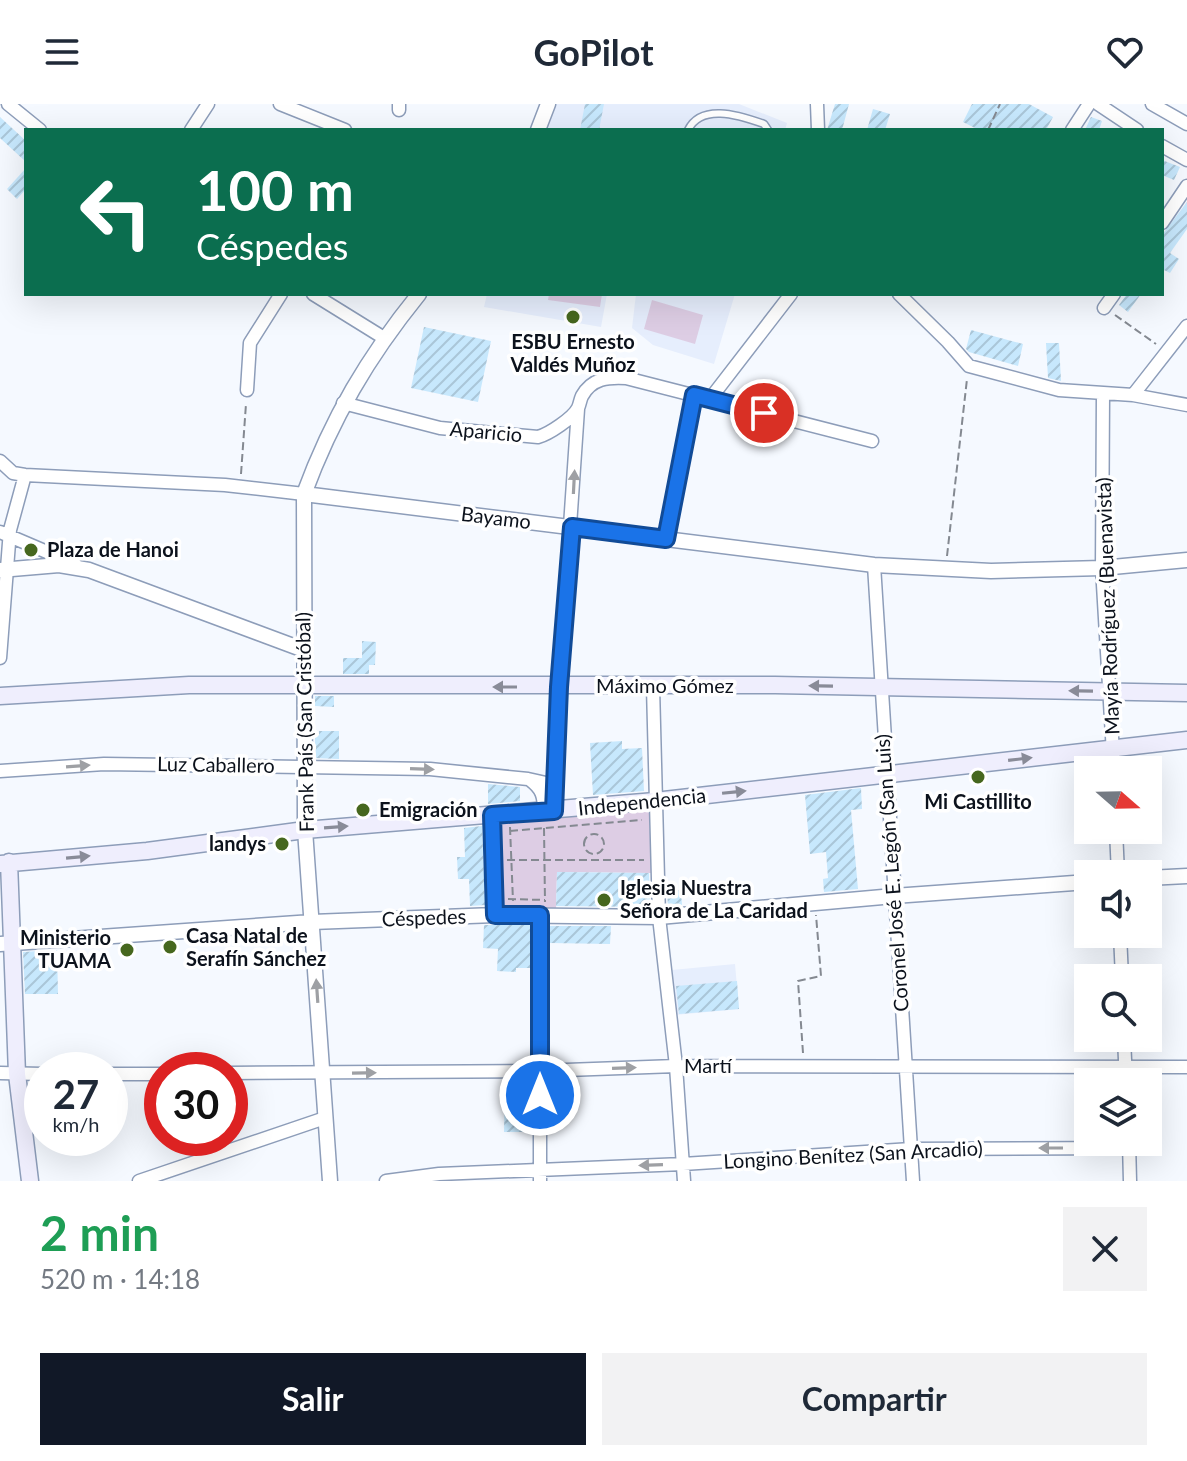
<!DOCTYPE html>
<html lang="es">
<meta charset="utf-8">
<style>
:root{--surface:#fff;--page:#f2f2f3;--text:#1f2937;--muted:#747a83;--accent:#111827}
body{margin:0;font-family:Lato,sans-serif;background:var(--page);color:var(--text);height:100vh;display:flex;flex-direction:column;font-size:30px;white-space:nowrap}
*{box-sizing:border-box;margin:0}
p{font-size:26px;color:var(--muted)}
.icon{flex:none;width:44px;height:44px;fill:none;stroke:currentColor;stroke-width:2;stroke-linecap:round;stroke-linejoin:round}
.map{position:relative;height:1077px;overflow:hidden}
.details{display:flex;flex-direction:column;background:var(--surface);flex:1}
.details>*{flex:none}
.hud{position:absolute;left:24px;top:24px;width:1140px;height:168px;border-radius:0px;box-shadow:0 8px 32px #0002;background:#0b6e4f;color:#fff;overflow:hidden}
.needle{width:52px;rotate:110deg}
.controls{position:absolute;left:1074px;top:652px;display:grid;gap:16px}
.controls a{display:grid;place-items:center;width:88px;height:88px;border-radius:0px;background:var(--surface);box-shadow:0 8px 32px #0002;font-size:40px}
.speed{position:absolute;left:24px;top:948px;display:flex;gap:16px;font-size:40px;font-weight:700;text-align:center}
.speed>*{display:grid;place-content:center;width:104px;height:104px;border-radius:50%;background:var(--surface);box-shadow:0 8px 32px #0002;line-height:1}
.speed small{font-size:20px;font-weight:400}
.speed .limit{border:12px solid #d22;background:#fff;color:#111}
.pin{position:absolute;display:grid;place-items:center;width:68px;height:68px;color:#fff;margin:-34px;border:4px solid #fff;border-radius:50%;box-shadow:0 2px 8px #0007}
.me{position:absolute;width:88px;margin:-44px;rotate:0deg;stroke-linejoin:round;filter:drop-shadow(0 0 6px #0008)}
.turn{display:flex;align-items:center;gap:28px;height:168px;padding:0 40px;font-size:36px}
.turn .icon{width:104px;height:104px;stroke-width:2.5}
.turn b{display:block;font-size:56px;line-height:68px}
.round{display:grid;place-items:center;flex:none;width:84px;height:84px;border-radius:0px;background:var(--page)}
.overview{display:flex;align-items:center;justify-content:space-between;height:136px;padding:0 40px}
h1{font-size:48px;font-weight:700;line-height:60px;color:#1e9e55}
.cta{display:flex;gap:16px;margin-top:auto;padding:16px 40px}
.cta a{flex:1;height:92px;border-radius:0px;background:var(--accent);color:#fff;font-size:32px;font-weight:700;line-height:92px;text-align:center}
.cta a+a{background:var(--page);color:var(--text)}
header{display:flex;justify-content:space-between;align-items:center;height:104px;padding:0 40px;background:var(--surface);font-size:36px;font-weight:700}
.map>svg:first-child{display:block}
.built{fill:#e6eefd}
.green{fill:#ddcde4}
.building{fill:url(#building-hatch)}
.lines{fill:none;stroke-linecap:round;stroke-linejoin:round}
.service-casing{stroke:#8d9db9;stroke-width:9}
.minor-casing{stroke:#8d9db9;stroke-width:15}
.tertiary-casing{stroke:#8d9db9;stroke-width:17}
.secondary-casing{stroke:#8d9db9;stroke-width:19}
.path{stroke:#848991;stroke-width:2;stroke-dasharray:8 4;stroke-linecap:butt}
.service{stroke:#fff;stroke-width:6}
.minor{stroke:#fff;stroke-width:12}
.tertiary{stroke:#fff;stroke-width:14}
.secondary{stroke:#efeefd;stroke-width:16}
.oneway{fill:#9ea0a4}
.oneway2{fill:#898b98}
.route-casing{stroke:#114b97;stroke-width:20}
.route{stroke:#1a73e8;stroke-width:14}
.poi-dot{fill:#46671e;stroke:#fff;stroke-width:3}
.labels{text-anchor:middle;stroke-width:7;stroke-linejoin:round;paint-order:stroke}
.poi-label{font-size:20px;font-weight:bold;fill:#0c121c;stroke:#fff;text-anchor:start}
.street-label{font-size:20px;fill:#0c121c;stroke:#fff}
</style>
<header><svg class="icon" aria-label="menu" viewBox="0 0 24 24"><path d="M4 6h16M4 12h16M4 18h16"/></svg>GoPilot<svg class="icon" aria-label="heart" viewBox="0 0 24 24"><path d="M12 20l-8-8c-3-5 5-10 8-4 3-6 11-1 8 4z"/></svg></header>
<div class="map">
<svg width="1187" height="1077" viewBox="0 0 1187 1077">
<defs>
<pattern id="building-hatch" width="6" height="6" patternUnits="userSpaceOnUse" patternTransform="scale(2)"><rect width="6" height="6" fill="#c7e8fd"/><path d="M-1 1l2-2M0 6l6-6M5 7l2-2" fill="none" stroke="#aac6d8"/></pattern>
</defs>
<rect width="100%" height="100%" fill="#f5f9ff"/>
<path class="built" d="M552,0H739L787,19L785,26H546Z
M487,190H607L601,223L484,203Z
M636,190H735L714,260L653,241L632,224Z
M735,860L739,905L675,911L672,866Z"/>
<path class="green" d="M549,190H602L600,203L548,196Z
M652,196L703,211L695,240L644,225Z
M641,704L649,709L652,769L557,768L556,806L503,807L500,718Z"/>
<path class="building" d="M585,0H604L599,26H580Z
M835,0H849L842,26H827Z
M972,0H1029L1053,13L1046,26H979L963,18Z
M873,5L890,10L885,26H867Z
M0,13L26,37V58L0,34Z
M1091,13L1102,17L1099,26H1085Z
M1162,56L1180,63L1174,76L1162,71Z
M26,64V85L17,95L7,85Z
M1187,98V125L1170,149L1179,155L1170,169L1162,165V131Z
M1127,190H1141L1128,208L1119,201Z
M424,223L491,237L478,298L411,284Z
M971,226L1023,240L1018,262L969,248L966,245Z
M1046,239H1059L1061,277L1048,274Z
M362,537L376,538L375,561H369V570H343V554H362Z
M315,592H334V603L315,602Z
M319,627H339V655L315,654V631H319Z
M622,637V645L642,644L644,687L593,691L590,639Z
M488,680L520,683V697L488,700Z
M861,684L862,705L851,706L858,785L824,788L823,775L828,774L826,748L810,750L805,691Z
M482,722L485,801L470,802L469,775H458L457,753H465L464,724Z
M557,768L649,769L650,803L556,802Z
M681,786L682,801L668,802L667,788Z
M484,821H531V864H516V868L497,867L498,845L483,844Z
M549,822H611L610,840L549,839Z
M57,846L58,890H25L23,848Z
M737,877L739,905L679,910L676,882Z
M505,976H531V1028H504Z"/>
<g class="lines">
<defs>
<path id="service" d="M688,26C701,0 736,10 764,20L768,26"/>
<path id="minor" d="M8,0L40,26
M280,0L345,26
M817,0L818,26
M1098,0L1137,26
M1152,0L1187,20
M399,6V0
M191,26L208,0
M1072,26L1089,0
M1162,42L1187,56
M1162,119L1187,82
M313,190L384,234
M899,190L948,238L969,262L1059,286L1133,291L1187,301
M1104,204L1114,190
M247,286L250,239L281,190
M1103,290L1102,464L1114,666
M1133,291L1187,222
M710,295L791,190
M343,299L440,324L538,333C549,330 573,314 578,304C580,300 580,296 582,292C592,274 608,273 626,274L872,337
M0,357L13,369L25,371L225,381L304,390
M0,428L75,460
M666,435L694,291
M874,461L913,1077
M0,554L10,426L25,371
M653,583L659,813L676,962L684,1077
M0,667L104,660L430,665L528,675L555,681
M530,676C542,685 544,692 544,707
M554,707L559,583L578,305
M1116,726L1118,770
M540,811V1077
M1120,830L1122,874
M1124,934L1126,978
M0,969L42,970
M230,969L539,967L676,962L1187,963
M110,970H162
M1129,1038L1130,1077
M139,1077L325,1014
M386,1077L439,1070L683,1060L911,1045L1129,1044"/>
<path id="tertiary" d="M538,26L548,0
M304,390L874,461L991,467L1102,464L1187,456
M0,466L59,461L89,466L304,546
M492,711L495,811
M1148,774L1187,772
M0,840L312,818L495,811L659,813L894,792L1088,778
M330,1077L305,726L304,390C332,314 368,253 419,190"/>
<path id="secondary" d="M0,592L189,581H775L1187,589
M9,758L17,970L30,1077
M0,760L147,747L305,726L655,697L1187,636"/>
</defs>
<use href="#service" class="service-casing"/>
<use href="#minor" class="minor-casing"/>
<use href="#tertiary" class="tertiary-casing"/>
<use href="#secondary" class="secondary-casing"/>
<path class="path" d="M988,26L1000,0
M1115,211L1156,240
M241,370L246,300
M947,452L967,275
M510,723L513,797
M544,724L545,798
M510,727L642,716
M584 740a10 10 0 1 1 20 0a10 10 0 1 1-20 0Z
M507,756H644
M508,795L545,796
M803,949L798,877L821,872L816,811"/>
<use href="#service" class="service"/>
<use href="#minor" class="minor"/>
<use href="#tertiary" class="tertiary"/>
<use href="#secondary" class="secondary"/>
</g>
<defs><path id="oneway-solid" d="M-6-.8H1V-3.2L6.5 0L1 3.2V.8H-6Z" transform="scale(2)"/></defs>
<g class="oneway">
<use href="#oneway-solid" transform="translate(574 378) rotate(-87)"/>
<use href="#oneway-solid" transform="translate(78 662) rotate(-4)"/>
<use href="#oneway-solid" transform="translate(422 665) rotate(2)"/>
<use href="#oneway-solid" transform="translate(317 887) rotate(-94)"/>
<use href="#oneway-solid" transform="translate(624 964) rotate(-2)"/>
<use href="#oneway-solid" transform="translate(364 969) rotate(-1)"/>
<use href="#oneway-solid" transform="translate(1051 1044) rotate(180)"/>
<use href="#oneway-solid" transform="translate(651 1061) rotate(178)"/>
</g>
<g class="oneway2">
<use href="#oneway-solid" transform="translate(821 582) rotate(-179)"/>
<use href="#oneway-solid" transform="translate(505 583) rotate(-180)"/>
<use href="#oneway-solid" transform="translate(1081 587) rotate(-179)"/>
<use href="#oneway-solid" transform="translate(1020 655) rotate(-7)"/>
<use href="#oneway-solid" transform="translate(734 688) rotate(-6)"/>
<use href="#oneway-solid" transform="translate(336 723) rotate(-4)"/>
<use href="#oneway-solid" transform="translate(78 753) rotate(-5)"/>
</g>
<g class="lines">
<defs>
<path id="route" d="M540,991V811H495L492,711L554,707L559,583L572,423L666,435L694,291L764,309"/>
</defs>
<use href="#route" class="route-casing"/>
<use href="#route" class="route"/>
</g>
<g class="poi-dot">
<circle cx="573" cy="213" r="8"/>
<circle cx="31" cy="446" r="8"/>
<circle cx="978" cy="673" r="8"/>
<circle cx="363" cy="706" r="8"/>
<circle cx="282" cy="740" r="8"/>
<circle cx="604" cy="796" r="8"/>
<circle cx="170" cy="843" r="8"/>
<circle cx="127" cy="846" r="8"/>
</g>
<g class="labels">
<g class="poi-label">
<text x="573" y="245" text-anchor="middle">ESBU Ernesto<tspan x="573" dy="23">Valdés Muñoz</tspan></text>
<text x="47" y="453">Plaza de Hanoi</text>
<text x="978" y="705" text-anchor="middle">Mi Castillito</text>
<text x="379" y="713">Emigración</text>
<text x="266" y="747" text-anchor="end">landys</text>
<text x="620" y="791">Iglesia Nuestra<tspan x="620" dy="23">Señora de La Caridad</tspan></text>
<text x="186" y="839">Casa Natal de<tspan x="186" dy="23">Serafín Sánchez</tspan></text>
<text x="111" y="841" text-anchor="end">Ministerio<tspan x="111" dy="23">TUAMA</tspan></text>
</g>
<g class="street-label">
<text transform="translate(486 328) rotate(5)" y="7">Aparicio</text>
<text transform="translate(496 414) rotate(7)" y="7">Bayamo</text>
<text transform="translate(1108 502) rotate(-92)" y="7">Mayía Rodríguez (Buenavista)</text>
<text x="665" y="589">Máximo Gómez</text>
<text transform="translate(305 618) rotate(-91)" y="7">Frank País (San Cristóbal)</text>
<text transform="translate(216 661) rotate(1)" y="7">Luz Caballero</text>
<text transform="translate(642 698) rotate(-6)" y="7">Independencia</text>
<text transform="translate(892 769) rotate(-94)" y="7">Coronel José E. Legón (San Luis)</text>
<text transform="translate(424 814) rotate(-2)" y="7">Céspedes</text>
<text x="708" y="969">Martí</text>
<text transform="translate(853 1051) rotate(-3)" y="7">Longino Benítez (San Arcadio)</text>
</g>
</g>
</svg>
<div class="controls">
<a><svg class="needle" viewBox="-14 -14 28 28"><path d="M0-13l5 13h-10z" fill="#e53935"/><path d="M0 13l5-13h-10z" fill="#747a83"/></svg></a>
<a><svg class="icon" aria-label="sound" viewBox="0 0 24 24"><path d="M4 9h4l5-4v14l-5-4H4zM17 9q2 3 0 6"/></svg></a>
<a><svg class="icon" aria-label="search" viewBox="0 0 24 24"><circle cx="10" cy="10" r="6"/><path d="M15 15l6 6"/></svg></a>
<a><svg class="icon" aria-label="layers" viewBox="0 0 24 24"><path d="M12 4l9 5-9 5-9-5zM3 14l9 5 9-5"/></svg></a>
</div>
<div class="speed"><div>27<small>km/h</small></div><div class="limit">30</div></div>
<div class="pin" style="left:764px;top:309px;background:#d93025"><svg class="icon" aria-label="arrive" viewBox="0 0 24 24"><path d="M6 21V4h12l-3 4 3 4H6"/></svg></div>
<svg class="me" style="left:540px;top:991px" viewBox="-20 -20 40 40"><circle r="17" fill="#1a73e8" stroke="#fff" stroke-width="3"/><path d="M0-11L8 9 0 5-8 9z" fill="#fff"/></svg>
<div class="hud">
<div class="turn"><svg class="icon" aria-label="left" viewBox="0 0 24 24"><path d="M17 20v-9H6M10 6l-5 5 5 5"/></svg><div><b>100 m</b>Céspedes</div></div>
</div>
</div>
<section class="details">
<div class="overview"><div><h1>2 min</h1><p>520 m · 14:18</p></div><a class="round"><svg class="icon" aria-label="close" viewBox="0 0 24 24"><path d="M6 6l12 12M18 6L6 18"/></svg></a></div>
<div class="cta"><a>Salir</a><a>Compartir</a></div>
</section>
